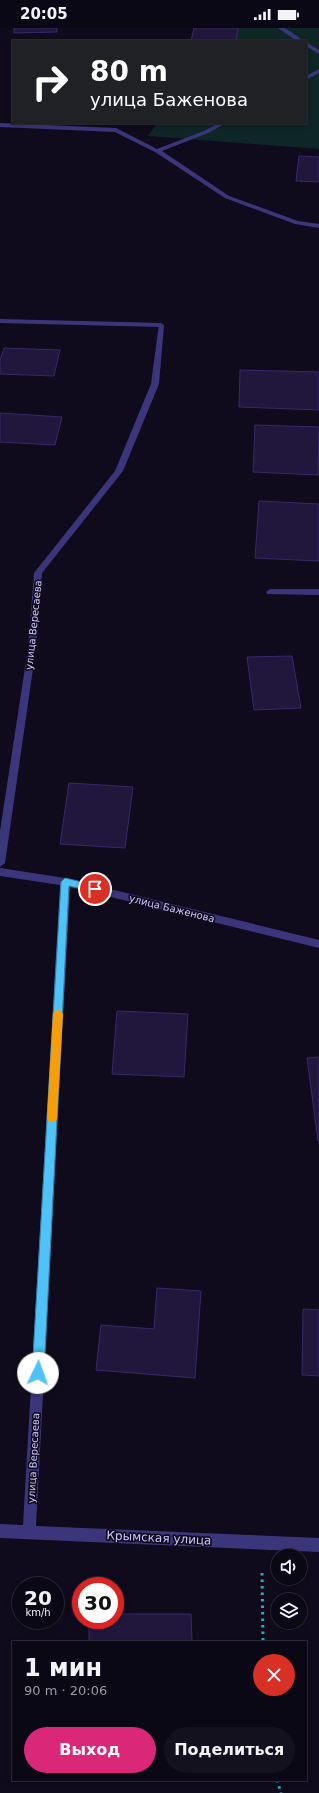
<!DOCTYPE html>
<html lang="ru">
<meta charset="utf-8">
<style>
:root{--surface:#0b0815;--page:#14111e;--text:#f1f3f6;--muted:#9a9aa0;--line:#2b2934;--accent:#db2777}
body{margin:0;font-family:"DejaVu Sans",sans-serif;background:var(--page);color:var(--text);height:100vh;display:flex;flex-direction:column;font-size:15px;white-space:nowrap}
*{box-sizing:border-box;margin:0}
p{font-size:13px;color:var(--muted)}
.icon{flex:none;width:22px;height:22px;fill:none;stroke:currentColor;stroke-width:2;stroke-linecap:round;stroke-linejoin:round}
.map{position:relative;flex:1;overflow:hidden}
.drawer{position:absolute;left:12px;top:1613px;width:295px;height:140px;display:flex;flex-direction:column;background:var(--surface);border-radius:0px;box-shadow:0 2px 6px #0003,0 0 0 1px var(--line)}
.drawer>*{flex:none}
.banner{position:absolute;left:12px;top:12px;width:295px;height:84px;border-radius:0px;box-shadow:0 2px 6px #0003,0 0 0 1px var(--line);background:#202124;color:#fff;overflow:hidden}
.controls{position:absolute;left:271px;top:1521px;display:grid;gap:8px}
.controls a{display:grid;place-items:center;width:36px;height:36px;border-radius:50%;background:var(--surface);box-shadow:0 2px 6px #0003,0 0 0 1px var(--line);font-size:20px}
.speed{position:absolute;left:12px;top:1549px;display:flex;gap:8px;font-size:20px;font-weight:700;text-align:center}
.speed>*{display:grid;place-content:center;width:52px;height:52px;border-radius:50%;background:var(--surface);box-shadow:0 2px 6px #0003,0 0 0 1px var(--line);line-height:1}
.speed small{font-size:10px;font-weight:400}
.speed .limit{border:6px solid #d22;background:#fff;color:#111}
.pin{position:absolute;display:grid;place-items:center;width:34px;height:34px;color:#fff;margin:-17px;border:2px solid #fff;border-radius:50%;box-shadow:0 1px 4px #0007}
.me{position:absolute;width:44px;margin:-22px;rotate:3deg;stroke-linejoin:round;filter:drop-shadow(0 0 3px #0008)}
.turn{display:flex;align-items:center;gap:14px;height:84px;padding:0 12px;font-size:18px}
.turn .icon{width:52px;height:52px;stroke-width:2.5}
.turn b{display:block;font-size:28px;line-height:34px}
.round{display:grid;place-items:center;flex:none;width:42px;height:42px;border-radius:21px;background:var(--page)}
.headline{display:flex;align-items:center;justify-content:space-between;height:68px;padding:0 12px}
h1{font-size:24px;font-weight:700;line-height:30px}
.cta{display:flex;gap:8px;margin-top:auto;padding:8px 12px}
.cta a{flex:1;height:46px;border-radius:24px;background:var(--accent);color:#fff;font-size:16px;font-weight:700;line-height:46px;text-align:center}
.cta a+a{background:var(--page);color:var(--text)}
.status{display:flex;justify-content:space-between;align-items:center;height:28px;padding:0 20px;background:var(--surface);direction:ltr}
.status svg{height:11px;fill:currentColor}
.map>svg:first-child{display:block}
.green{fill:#0e2626}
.building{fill:#21173d;stroke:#392969}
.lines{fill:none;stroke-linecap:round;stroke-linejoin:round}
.path{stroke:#2cadab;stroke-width:3;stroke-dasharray:2.5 4;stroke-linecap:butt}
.service{fill:#3b367c;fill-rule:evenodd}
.minor{fill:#3b367c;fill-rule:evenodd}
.route{fill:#4fc3f7;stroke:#337fa1}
.slow{fill:#f59e0b}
.labels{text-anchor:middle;stroke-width:3.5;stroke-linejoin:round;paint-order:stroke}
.street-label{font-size:10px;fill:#cfc7ff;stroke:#0f0b1c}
.near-street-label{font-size:12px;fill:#cfc7ff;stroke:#0f0b1c}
</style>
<div class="status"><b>20:05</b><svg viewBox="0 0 49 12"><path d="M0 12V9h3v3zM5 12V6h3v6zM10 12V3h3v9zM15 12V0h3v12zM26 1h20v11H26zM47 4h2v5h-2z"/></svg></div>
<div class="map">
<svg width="319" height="1765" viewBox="0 0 319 1765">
<rect width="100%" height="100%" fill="#0f0b1c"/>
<path class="green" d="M226,0H319V121L148,108L157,95H306V13H217Z"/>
<path class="building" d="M14,0H57V4L14,5Z
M194,0H238L236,13H191Z
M299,128L319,129V154L296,153Z
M4,320L60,322L54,348L0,346V332Z
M240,342L319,344V382L239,379Z
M0,385L62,389L55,417L0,414Z
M255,397L319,399L318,447L253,444Z
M259,473L319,476V533L255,530Z
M292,628L301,680L254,682L247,629Z
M69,755L133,759L125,820L60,816Z
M117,983L188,986L184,1049L112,1046Z
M319,1029V1113H318L307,1030Z
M157,1260L201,1263L195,1350L96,1342L101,1297L154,1301Z
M303,1281L319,1282V1348L302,1347Z
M115,1586H191L192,1614H89V1592H115Z"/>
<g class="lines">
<path class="path" d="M262,1545L263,1614
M277,1752L281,1765"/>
<path class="service" d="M0,291L161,295L164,297L161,299L0,295Z"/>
<path class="minor" d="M278,0H285L304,13H297Z
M306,14L319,22V26L306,18Z
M319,41V45L306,52V48Z
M0,95L116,100L157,121L204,103L219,95H226L208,105L162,123L229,168L298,193L319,196V200L295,196L225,170L155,124L115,104L0,99Z
M159,296L164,297L159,356L123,443L42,545L36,620L5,835L0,839V803L28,620L34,545L115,443L151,356Z
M270,561H319V567L267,566L266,564Z
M0,840L65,850L319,912V920L70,859L36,1498L319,1510V1524L0,1510V1496L23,1497L60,857L0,848Z"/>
</g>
<path class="route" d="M65,850L95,857L99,861L95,864L69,858L44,1345L42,1349L38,1351L34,1349L32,1345L61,854Z"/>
<path class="slow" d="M58,982L61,983L63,986L57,1090L56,1093L52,1094L48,1093L47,1090L53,986L54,983Z"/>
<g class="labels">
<g class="street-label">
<text transform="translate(33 597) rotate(-84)" y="4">улица Вересаева</text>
<text transform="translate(172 880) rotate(14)" y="4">улица Баженова</text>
<text transform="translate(33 1430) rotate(-87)" y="4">улица Вересаева</text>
</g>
<g class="near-street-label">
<text transform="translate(159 1510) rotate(3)" y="4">Крымская улица</text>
</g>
</g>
</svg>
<div class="controls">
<a><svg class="icon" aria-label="sound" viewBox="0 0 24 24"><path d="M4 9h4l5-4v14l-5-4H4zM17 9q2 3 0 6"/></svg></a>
<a><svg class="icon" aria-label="layers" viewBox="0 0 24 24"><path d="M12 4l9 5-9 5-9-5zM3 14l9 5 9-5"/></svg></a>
</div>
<div class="speed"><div>20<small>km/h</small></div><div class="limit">30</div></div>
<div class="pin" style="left:95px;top:861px;background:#d93025"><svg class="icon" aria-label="arrive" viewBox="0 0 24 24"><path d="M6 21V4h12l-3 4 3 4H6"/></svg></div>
<svg class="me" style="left:38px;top:1345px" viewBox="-20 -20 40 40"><circle r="19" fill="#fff"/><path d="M0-13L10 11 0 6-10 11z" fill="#4fc3f7"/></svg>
<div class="banner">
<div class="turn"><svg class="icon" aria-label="right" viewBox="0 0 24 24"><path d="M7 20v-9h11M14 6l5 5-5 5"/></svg><div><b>80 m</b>улица Баженова</div></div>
</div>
<section class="drawer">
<div class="headline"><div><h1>1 мин</h1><p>90 m · 20:06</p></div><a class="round" style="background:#d93025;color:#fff"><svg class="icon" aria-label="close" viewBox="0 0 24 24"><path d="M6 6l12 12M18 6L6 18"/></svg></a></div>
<div class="cta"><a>Выход</a><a>Поделиться</a></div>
</section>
</div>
